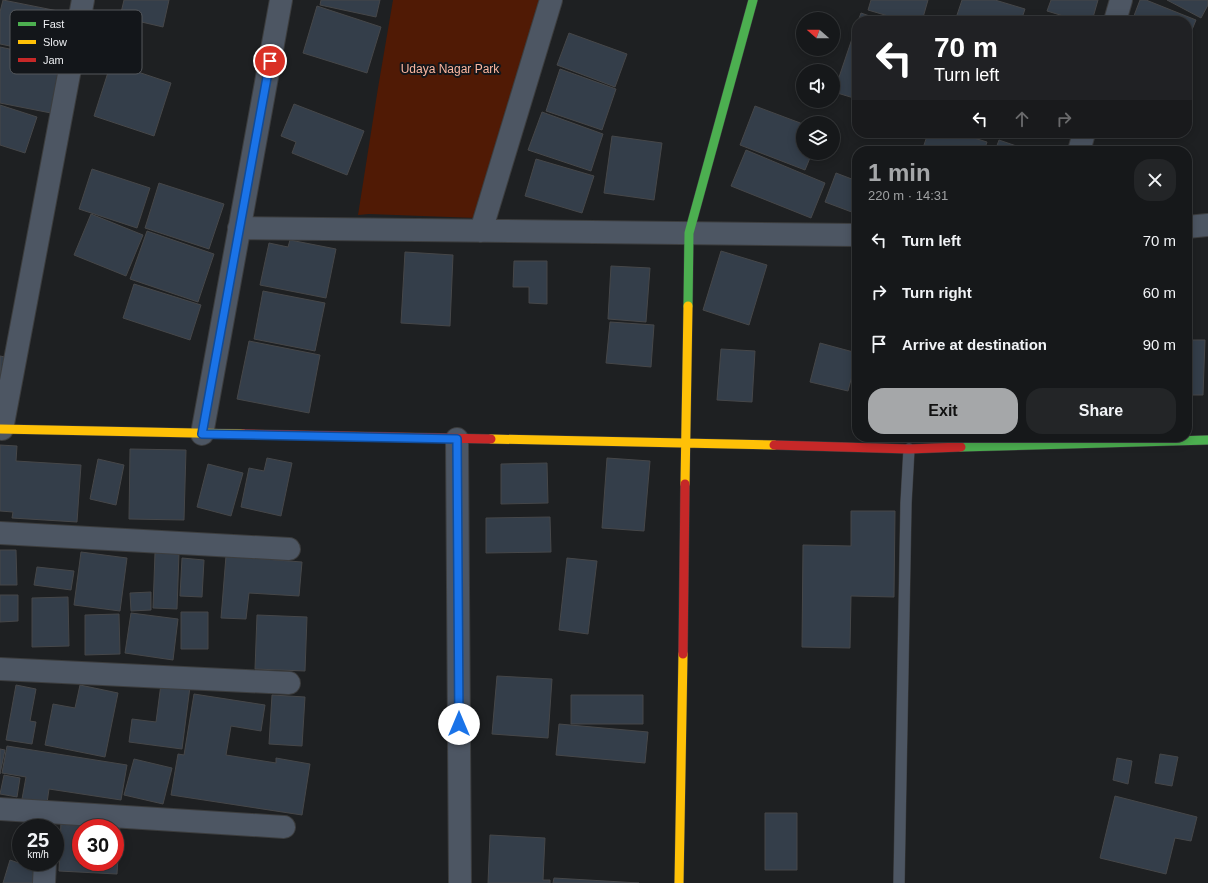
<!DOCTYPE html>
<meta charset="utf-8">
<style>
:root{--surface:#16181a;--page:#232527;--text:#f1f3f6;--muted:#9ea0a2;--line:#353739;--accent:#a5a7a9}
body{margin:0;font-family:Arial,sans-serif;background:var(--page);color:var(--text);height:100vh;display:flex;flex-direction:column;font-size:15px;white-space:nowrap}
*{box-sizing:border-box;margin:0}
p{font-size:13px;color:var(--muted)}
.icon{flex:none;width:22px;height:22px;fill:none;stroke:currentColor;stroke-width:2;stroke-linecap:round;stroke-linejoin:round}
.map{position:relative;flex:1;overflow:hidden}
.drawer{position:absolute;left:852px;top:146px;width:340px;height:296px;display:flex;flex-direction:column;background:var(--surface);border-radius:16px;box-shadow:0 2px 10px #0003,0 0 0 1px var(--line)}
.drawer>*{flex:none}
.top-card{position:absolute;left:852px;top:16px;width:340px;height:122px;border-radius:16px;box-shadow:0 2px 10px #0003,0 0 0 1px var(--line);background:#202124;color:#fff;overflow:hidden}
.needle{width:26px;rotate:290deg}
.buttons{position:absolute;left:796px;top:12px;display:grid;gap:8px}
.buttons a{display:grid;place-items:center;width:44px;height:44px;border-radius:50%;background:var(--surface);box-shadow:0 2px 10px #0003,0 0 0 1px var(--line);font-size:20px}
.speed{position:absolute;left:12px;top:819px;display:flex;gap:8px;font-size:20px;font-weight:700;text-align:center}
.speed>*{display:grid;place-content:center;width:52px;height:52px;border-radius:50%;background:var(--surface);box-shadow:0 2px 10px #0003,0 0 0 1px var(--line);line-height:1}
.speed small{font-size:10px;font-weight:400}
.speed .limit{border:6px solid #d22;background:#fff;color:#111}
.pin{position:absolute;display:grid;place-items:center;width:34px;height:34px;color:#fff;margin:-17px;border:2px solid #fff;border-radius:50%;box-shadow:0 1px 4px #0007}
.me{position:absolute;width:44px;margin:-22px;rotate:0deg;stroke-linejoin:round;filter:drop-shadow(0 0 3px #0008)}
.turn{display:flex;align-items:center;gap:14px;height:84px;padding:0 16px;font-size:18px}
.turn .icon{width:52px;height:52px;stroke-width:2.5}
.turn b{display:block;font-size:28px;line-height:34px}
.lanes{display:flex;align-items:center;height:38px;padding:0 16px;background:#0003;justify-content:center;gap:20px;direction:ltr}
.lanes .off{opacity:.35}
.round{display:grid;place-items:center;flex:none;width:42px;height:42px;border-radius:16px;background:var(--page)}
.overview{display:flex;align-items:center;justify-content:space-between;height:68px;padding:0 16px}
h1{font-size:24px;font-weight:700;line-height:30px;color:var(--accent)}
.action{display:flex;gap:8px;margin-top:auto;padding:8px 16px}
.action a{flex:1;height:46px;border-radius:16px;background:var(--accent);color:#111;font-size:16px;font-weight:700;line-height:46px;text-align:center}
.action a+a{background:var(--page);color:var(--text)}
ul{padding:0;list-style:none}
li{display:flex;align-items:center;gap:12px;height:52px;padding:0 16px}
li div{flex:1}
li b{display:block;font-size:15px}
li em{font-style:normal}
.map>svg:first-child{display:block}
.green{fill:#501a05}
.building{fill:#343e4a;stroke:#464749;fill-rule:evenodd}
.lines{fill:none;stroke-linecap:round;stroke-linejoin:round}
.lane-casing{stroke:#3c3d3e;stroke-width:12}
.street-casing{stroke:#3c3d3e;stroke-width:24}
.fast-casing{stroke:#3c3d3e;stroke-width:10}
.slow-casing{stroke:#3c3d3e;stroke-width:10}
.jam-casing{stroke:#3c3d3e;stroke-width:10}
.lane{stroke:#4d5663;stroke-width:11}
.street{stroke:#4d5663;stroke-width:22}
.fast{stroke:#4caf50;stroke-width:9}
.slow{stroke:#ffc107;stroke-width:9}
.jam{stroke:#c62828;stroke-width:9}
.route-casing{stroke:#114b97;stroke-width:10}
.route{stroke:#1a73e8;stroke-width:7}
.labels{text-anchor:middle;stroke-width:4;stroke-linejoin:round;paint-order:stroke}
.park-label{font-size:12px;fill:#fbb7a0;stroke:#13161a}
.key{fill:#13161a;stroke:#54575b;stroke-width:1}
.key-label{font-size:11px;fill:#edeff2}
</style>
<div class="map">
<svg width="1208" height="883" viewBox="0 0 1208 883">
<rect width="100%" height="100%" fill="#1e2022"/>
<path class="green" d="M393,0H541L476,218L369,214L358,215L378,88Z"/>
<path class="building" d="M3,0L78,15L69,58L0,44V12Z
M124,0H169L163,27L120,17Z
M321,0H380L376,17L320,5Z
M871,0H928L922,21H905L868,10Z
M962,0H995L1025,9L1021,21H955Z
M1051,0H1098L1092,21H1080L1047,11Z
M1140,0H1146L1196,20L1187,42V21H1132Z
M1167,0H1208V5L1201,18Z
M317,6L381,27L367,73L303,53Z
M861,13L884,21H858Z
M857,24V99L834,92Z
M569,33L627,54L615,87L557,65Z
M0,47L67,61L56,114L0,103Z
M111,63L171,83L154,136L94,116Z
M560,69L616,89L602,130L546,111Z
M294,104L364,131L347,175L292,153L296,142L281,136Z
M0,105L37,117L25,153L0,145Z
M755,106L803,124V153H812L805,170L740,145Z
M542,112L603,134L591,171L528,150Z
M928,133H958L987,142L984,151H933L923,148Z
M612,136L662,143L654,200L604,193Z
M999,140L1031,151H995Z
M746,150L825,183L811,218L731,186Z
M536,159L594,176L582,213L525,196Z
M92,169L150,188L137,228L79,209Z
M836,173L857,181V214L825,202Z
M159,183L224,204L209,249L145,228Z
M91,214L143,235L126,276L74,255Z
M147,231L214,254L198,302L130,279Z
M290,240L336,249L326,298L260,285L269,243L288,247Z
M721,251L767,265L749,325L703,310Z
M405,252L453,255L450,326L401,323Z
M514,261H547V304L529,303V287H513Z
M611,266L650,268L646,322L608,319Z
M134,284L201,305L190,340L123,318Z
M263,291L325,303L315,351L254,339Z
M610,322L654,325L651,367L606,363Z
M1188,340H1205L1203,395H1187Z
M249,341L320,355L309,413L237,399Z
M820,343L857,353V357L848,391L810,382Z
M721,349L755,351L752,402L717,400Z
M0,356L10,358L0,397Z
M0,445L17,446L16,461L81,465L77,522L12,518L13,512L0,511Z
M130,449L186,450L184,520L129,519Z
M267,458L292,463L281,516L241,507L249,468L264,471Z
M607,458L650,461L644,531L602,528Z
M98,459L124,465L116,505L90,499Z
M547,463L548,503L501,504V464Z
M208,464L243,473L231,516L197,507Z
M851,511H895L894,597L851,596L850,648L802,647L803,545L851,546Z
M550,517L551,552L486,553V518Z
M0,550H16L17,585H0Z
M81,552L127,558L120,611L74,605Z
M155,553H179L177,609L153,608Z
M226,556L302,562L299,596L249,593L246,619L221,618Z
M182,558L204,560L202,597L180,596Z
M567,558L597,561L588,634L559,630Z
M37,567L74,571L71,590L34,585Z
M151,592V610L131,611L130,593Z
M0,595H18V621L0,622Z
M68,597L69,646L32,647V598Z
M181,612H208V649H181Z
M131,613L178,619L173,660L125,653Z
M119,614L120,654L85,655V615Z
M257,615L307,617L305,671L255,669Z
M497,676L552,679L548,738L492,734Z
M161,684L190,687L182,749L129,742L132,719L156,722Z
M16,685L36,689L30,721L36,722L32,744L6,740Z
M80,685L118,693L105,757L45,745L53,704L75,708Z
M194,694L265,705L261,731L231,726L226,755L276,763V758L310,764L302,815L171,795L178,754L184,755Z
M272,695L305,697L302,746L269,744Z
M571,695H643V724H571Z
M559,724L648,732L645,763L556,755Z
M7,746L127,765L121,800L49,789L47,803L22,799L26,777L2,773Z
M0,749L5,750L0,774Z
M1160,754L1178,757L1172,786L1155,783Z
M1117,758L1132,761L1128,784L1113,780Z
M134,759L172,768L163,804L124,795Z
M4,775L20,778L17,797L0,794Z
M1115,796L1197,817L1191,841L1175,838L1166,874L1100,858Z
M765,813H797V870H765Z
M61,821L120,824L117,874L59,871ZM81,828H115V862H81Z
M490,835L545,838L543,880H550V883H488Z
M10,860L39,870L35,883H3Z
M554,878L639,883H553Z"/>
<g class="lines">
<defs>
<path id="lane" d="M899,883L906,503L909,449"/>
<path id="street" d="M1115,21L1121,0
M1079,151L1084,133
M1187,227L1208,225
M239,228L857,235
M481,231L551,0
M2,429L83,0
M202,434L281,0
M457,439L460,883
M0,533L289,549
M0,669L289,683
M0,809L284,827
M44,883L45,862"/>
<path id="fast" d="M688,306L689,233L753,0
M961,447L1208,440"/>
<path id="slow" d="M0,429L243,434
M491,439L774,445
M685,484L688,306
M679,883L683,654"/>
<path id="jam" d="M243,434L491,439
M774,445L909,449L961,447
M683,654L685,484"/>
</defs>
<use href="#lane" class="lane-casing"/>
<use href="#street" class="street-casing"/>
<use href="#fast" class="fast-casing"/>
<use href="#slow" class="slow-casing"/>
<use href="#jam" class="jam-casing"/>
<use href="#lane" class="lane"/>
<use href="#street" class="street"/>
<use href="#fast" class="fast"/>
<use href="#slow" class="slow"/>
<use href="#jam" class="jam"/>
</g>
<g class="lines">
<defs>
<path id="route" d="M270,61L202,434L457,439L459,724"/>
</defs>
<use href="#route" class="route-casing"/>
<use href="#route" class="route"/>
</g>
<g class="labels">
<g class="park-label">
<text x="450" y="73">Udaya Nagar Park</text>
</g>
</g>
<rect x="10" y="10" width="132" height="64" rx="6" class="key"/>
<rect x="18" y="22" width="18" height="4" fill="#4caf50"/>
<rect x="18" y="40" width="18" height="4" fill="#ffc107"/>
<rect x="18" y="58" width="18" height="4" fill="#c62828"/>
<g class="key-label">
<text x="43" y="28">Fast</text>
<text x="43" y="46">Slow</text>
<text x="43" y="64">Jam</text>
</g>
</svg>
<div class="buttons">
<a><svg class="needle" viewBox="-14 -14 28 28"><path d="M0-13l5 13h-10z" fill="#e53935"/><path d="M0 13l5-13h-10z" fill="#9ea0a2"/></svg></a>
<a><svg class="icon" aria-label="sound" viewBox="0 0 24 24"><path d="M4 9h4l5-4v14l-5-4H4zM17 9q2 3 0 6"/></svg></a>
<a><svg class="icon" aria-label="layers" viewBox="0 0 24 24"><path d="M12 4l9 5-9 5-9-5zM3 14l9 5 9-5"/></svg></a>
</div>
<div class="speed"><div>25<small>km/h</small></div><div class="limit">30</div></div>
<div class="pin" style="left:270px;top:61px;background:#d93025"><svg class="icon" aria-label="arrive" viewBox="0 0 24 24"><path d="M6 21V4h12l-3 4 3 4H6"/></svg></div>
<svg class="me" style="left:459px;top:724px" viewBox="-20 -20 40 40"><circle r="19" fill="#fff"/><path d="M0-13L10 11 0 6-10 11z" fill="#1a73e8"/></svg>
<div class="top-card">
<div class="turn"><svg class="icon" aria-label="left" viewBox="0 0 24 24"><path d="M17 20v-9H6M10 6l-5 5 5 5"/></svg><div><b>70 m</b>Turn left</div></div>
<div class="lanes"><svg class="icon" aria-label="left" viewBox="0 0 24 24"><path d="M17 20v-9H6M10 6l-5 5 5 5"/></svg><svg class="icon off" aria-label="ahead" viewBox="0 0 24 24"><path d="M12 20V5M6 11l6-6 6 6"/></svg><svg class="icon off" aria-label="right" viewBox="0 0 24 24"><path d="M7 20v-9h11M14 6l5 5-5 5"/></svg></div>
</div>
<section class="drawer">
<div class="overview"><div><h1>1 min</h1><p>220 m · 14:31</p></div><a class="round"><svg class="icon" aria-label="close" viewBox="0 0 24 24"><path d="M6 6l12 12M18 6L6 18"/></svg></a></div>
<ul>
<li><svg class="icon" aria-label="left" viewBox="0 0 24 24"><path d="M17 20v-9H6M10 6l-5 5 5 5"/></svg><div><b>Turn left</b></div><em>70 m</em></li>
<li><svg class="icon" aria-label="right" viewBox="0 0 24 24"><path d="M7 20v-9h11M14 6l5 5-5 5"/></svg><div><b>Turn right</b></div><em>60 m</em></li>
<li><svg class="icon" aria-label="arrive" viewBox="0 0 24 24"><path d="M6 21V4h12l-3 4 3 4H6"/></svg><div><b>Arrive at destination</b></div><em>90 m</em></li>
</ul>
<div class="action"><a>Exit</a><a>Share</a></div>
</section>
</div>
